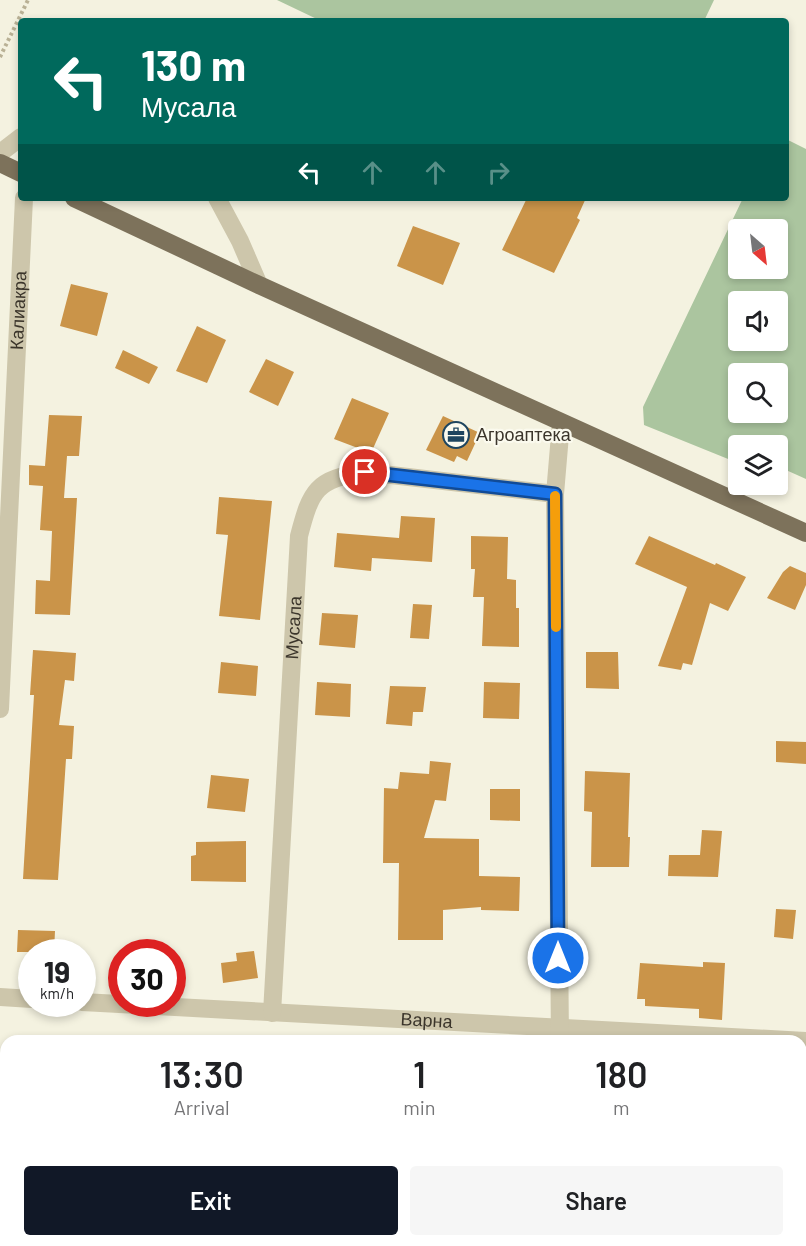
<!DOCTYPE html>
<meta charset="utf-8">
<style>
:root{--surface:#fff;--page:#f6f6f6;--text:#202124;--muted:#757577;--accent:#111827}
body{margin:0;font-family:Barlow,sans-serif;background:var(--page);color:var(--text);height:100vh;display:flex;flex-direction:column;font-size:22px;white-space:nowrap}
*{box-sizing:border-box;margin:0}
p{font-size:20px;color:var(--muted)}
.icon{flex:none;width:33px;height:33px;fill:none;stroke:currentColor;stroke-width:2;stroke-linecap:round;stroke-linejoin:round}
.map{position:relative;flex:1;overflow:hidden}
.drawer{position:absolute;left:0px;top:1035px;width:807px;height:212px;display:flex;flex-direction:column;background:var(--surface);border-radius:18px 18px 0 0;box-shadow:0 3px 9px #0003}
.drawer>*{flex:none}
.banner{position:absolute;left:18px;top:18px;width:771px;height:183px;border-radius:6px;box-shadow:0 3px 9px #0003;background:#00695c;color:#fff;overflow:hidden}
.needle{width:39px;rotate:152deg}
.controls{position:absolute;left:728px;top:219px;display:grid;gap:12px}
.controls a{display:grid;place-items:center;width:60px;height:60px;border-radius:6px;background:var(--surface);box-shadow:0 3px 9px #0003;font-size:30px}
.speed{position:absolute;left:18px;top:939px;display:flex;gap:12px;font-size:30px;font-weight:700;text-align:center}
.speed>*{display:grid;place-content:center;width:78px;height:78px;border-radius:50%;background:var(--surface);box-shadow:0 3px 9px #0003;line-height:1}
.speed small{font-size:15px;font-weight:400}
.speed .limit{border:9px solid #d22;background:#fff;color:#111}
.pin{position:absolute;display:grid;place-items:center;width:51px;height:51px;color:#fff;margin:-26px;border:3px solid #fff;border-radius:50%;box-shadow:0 2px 6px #0007}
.me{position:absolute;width:66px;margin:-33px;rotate:0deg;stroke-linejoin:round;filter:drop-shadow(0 0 4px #0008)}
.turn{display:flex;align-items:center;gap:21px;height:126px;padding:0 24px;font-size:27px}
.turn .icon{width:78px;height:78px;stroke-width:2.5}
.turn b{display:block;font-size:42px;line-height:51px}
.lanes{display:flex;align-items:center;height:57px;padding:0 24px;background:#0003;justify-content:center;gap:30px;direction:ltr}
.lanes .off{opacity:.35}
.eta{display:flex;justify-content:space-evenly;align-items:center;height:102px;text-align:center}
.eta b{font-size:36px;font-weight:600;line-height:42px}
.button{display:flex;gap:12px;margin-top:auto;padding:12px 24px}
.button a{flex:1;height:69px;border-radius:6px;background:var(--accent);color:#fff;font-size:24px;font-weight:600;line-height:69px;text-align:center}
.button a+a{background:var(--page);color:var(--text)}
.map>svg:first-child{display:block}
.green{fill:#abc59f;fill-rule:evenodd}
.building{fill:#ca9449}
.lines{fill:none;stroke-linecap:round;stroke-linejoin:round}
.path{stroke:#b9b195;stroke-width:4;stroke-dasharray:3 3;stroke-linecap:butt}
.minor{stroke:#cdc6ab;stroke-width:18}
.major{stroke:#7d725b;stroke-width:18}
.route-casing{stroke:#114b97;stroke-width:15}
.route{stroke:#1a73e8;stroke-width:10}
.slow{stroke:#f59e0b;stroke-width:10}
.labels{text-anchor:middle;stroke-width:4.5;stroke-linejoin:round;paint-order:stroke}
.street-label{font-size:18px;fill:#3b352b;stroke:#fbfaee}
.poi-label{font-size:18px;fill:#3b352b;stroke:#fbfaee;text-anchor:start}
</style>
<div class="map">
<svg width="806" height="1246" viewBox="0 0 806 1246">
<rect width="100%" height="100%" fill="#f4f2e0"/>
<path class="green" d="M277,0H714L704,21H321Z
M786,139L806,149V479L777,466V446H738V463L644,425L643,407L743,198H786ZM738,230H777V268H738ZM738,302H777V340H738ZM738,374H777V412H738Z"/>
<path class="building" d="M527,198H586L577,218L580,220L554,273L502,250Z
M413,226L460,243L443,285L397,266Z
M71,284L108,293L97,336L60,326Z
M197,326L226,340L207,383L176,371Z
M123,350L158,367L149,384L115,368Z
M266,359L294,372L278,406L249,392Z
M352,398L389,413L371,453L334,439Z
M49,415L82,416L79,456H67L64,498H77L70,615L35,614L36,580L50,581L52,531L40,530L43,486L29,485V465L45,466Z
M443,416L480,433L467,461L457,456L454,462L426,450Z
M219,497L272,501L260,620L219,616L228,535L216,534Z
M401,516L435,518L432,562L372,558L371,571L334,567L337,533L399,538Z
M471,536L508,537L507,579L516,580V608H519V647L482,646L484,597H473L475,569H471Z
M649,536L715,565L716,563L746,577L728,611L710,603L692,665L683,663L681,670L658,666L687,587L635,564Z
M790,566L806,573V585L795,610L767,598L783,572Z
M413,604L432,605L429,639L410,638Z
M322,613L358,615L355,648L319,645Z
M33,650L76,653L74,681L65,680L59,725L74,726L72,759H66L58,880L23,879L34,695H30Z
M586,652H618L619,689L586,688Z
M221,662L258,666L256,696L218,693Z
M317,682L351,684L350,717L315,715Z
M484,682L520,683L519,719L483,718Z
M390,686L426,687L423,712H413L412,726L386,724Z
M776,741L806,742V764L776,762Z
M430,761L451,763L446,801L435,800L424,838L479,839V876L520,877L519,911L481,910V907L443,910V940H398L399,863H383L384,788L398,789L400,772L429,774Z
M585,771L630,773L628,837H630L629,867H591L592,812L584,811Z
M211,775L249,779L245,812L207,808Z
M490,789H520V821L490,820Z
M702,830L722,831L718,877L668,876L669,855H700Z
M246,841V882L191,881V856L196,855V842Z
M776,909L796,910L793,939L774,937Z
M18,930L55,931L54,952H17Z
M254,951L258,978L223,983L221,963L237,961L236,953Z
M703,962L725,963L722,1020L699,1018V1009L645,1006V999H637L640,963L703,967Z"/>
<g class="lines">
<path class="path" d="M0,57L28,0"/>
<g class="minor">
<path d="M0,153L21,137"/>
<path d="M217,198L240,241L259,285"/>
<path id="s1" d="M0,709L24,198"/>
<path d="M0,997L32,999"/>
<path id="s2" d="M82,1002L806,1041"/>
<path id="s3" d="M272,1013L299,536C311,490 316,479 365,472L555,494"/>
<path d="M560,1041L555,494L561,423"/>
<path d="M0,1115L6,1167"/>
<path d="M584,1240L585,1246"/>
<path d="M14,1246V1240"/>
</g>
<path class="major" d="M0,163L21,173
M74,198L259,285L806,533"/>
</g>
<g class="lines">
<defs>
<path id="route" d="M365,472L555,494L558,958"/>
</defs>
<use href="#route" class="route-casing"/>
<use href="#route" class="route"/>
<path class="slow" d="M555,496L556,627"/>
</g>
<defs>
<symbol id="office-ring" viewBox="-11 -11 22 22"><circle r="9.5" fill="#fbfaee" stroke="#1e455f" stroke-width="1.5"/><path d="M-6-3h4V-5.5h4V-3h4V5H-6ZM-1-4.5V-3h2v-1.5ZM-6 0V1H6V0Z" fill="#1e455f"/></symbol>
</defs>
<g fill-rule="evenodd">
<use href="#office-ring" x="441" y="420" width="30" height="30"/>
</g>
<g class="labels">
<g class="street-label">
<text dy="6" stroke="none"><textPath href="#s1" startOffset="399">Калиакра</textPath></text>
<text dy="6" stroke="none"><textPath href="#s3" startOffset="386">Мусала</textPath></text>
<text dy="6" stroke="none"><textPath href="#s2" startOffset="345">Варна</textPath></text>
</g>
<g class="poi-label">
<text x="476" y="441">Агроаптека</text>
</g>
</g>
</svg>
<div class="controls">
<a><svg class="needle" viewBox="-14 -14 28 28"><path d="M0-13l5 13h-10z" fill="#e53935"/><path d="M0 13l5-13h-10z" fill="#757577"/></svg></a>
<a><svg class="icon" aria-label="sound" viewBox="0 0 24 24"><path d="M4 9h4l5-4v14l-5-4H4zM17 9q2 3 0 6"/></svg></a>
<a><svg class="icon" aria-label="search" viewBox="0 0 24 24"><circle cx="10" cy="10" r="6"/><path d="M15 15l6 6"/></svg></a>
<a><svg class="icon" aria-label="layers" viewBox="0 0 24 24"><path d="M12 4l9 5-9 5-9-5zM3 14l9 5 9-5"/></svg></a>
</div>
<div class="speed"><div>19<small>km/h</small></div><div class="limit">30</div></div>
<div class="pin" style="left:365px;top:472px;background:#d93025"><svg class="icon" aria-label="arrive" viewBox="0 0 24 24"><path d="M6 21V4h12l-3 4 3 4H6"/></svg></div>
<svg class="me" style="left:558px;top:958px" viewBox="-20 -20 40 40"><circle r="17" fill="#1a73e8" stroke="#fff" stroke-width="3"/><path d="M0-11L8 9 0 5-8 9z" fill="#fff"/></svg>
<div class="banner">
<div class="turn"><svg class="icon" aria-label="left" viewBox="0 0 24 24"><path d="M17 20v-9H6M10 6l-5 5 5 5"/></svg><div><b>130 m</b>Мусала</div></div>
<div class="lanes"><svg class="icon" aria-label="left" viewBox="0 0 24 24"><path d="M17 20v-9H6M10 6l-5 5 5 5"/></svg><svg class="icon off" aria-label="ahead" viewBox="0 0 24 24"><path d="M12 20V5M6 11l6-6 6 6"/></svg><svg class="icon off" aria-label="ahead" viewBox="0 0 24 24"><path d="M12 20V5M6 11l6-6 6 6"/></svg><svg class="icon off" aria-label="right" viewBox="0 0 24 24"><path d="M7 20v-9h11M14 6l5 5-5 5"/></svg></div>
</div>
<section class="drawer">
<div class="eta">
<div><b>13:30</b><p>Arrival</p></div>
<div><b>1</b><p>min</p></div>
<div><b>180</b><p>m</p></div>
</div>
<div class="button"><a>Exit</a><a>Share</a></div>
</section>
</div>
